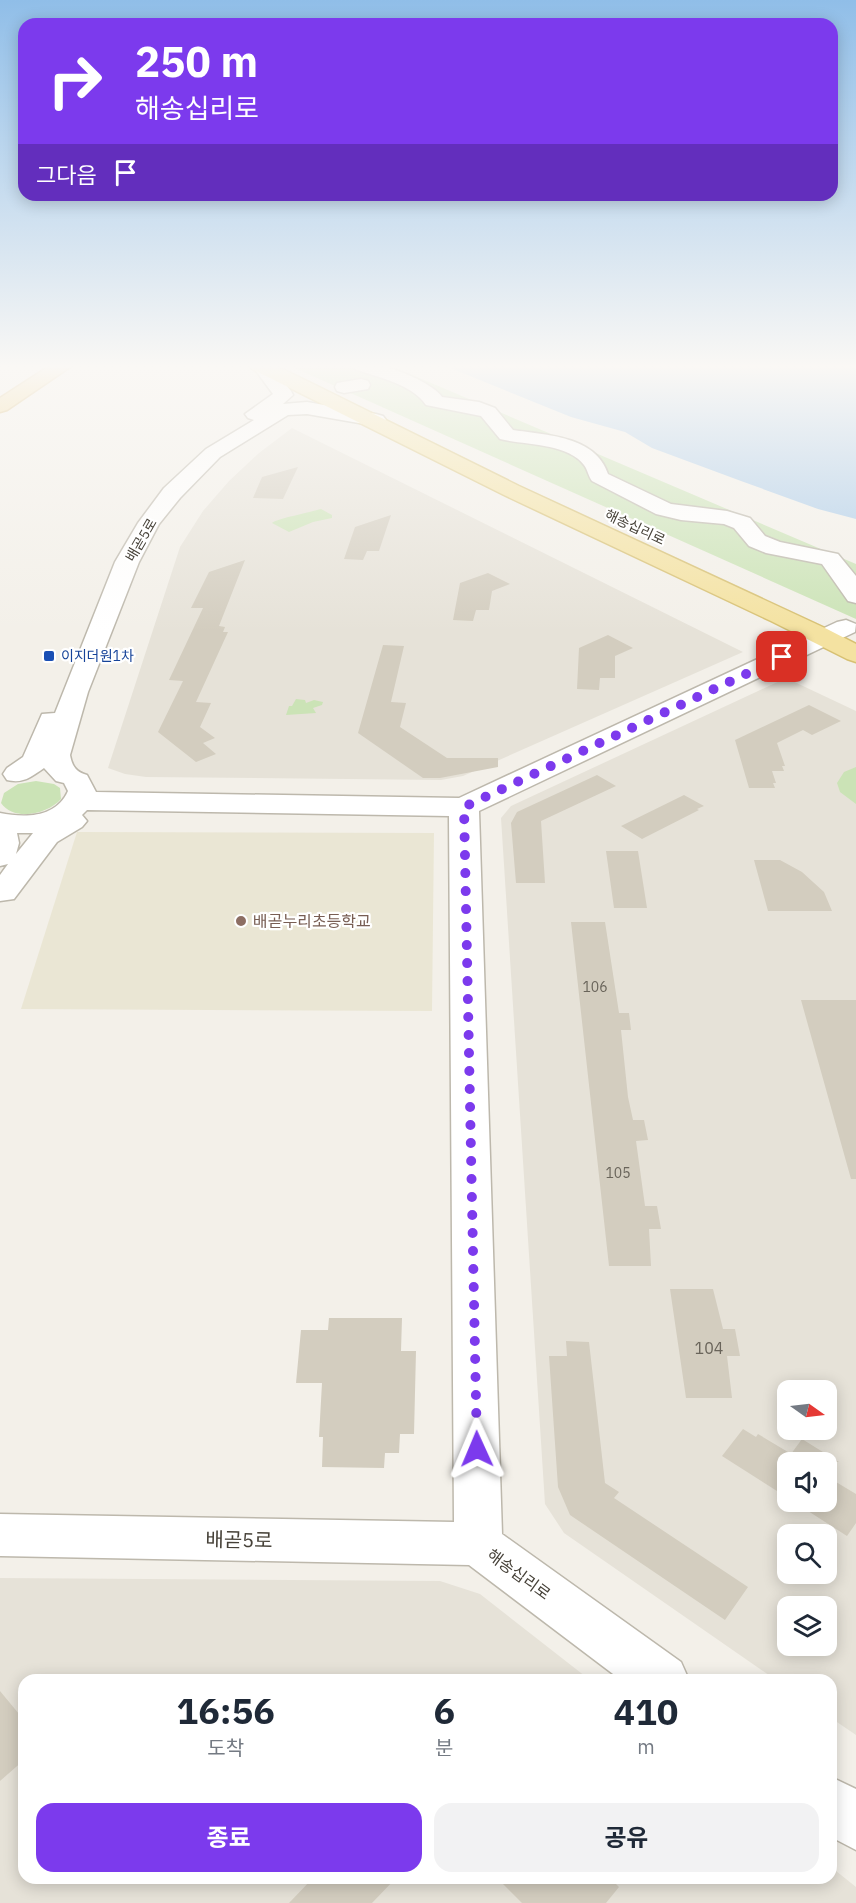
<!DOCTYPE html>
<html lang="ko">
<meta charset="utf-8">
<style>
:root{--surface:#fff;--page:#f2f2f3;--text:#1f2937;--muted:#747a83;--accent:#7c3aed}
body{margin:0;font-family:"IBM Plex Sans","Noto Sans KR",sans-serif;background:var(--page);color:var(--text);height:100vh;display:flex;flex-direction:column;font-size:22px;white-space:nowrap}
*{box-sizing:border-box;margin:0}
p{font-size:20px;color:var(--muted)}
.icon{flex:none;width:33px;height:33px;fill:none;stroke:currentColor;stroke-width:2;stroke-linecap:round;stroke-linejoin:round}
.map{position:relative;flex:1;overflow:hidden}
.panel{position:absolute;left:18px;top:1674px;width:819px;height:210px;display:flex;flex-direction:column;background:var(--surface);border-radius:18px;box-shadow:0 3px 15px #0003}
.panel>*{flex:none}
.top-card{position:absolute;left:18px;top:18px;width:820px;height:183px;border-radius:18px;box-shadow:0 3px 15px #0003;background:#7c3aed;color:#fff;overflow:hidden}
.needle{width:39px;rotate:104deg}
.tools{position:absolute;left:777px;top:1380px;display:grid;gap:12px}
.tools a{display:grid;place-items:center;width:60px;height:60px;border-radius:12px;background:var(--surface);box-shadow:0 3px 15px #0003;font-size:30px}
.pin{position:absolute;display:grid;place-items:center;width:51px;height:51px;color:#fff;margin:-26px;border-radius:12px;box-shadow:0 3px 9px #0006}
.me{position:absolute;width:66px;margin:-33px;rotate:359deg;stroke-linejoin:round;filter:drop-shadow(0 0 4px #0008)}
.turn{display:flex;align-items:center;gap:21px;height:126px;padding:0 18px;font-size:27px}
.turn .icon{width:78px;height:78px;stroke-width:2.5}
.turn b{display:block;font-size:42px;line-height:51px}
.then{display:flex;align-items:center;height:57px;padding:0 18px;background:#0003;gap:12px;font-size:22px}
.eta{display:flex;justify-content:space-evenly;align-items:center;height:102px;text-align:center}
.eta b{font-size:36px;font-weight:700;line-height:42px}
.primary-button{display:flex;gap:12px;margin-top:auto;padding:12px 18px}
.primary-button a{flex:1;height:69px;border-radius:18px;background:var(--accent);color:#fff;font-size:24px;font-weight:700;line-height:69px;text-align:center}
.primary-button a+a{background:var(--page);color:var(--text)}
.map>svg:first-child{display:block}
.residential{fill:#e6e2d8;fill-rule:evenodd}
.education{fill:#eae6d4}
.green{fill:#cbe3b6}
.water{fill:#accce9}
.building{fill:#d3cdbf}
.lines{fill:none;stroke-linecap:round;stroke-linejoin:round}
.minor-casing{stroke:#bdb8ac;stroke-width:3}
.major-casing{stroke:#d7c072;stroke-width:3}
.highway-casing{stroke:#cda548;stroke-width:3}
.minor{fill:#fff;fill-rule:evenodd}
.major{fill:#f4e2a1;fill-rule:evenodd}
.highway{fill:#efcf78;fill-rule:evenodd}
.route{stroke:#7c3aed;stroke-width:10;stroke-dasharray:0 18}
.transit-dot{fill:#1a4fb4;stroke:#fff;stroke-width:2}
.education-dot{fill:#8d6e63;stroke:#fff;stroke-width:2}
.labels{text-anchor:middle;stroke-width:4.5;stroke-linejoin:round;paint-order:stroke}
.far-street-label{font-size:14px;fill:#464138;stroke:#fff}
.far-transit-label{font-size:14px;fill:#164399;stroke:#fff;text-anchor:start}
.number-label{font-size:14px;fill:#69645a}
.education-label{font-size:16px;fill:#785e54;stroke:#fff;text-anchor:start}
.near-number-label{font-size:16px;fill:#69645a}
.street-label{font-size:16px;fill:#464138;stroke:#fff}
.near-street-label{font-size:20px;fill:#464138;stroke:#fff}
</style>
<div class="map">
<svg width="856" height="1903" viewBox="0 0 856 1903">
<rect width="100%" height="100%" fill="#f3f0e9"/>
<path class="residential" d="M292,428L743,652L463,776L441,780L146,777L125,774L108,768L180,547L203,511L229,481L259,453Z
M786,678L856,711V1735L831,1718V1680H776L564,1533L545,1504L501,818L511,806ZM788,1390H826V1430H788ZM788,1462H826V1502H788ZM788,1534H826V1574H788ZM788,1606H826V1646H788Z
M0,1578L440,1581L480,1594L590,1680H24V1878H831V1867L856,1887V1903H0Z"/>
<path class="education" d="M77,832L434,833L432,1011L21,1009Z"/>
<path class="green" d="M288,365H389L856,564V619Z
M321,509L332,515V518L313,522L289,532L272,523C276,519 311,512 321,509Z
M296,699L305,700L306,703L314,700L323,702L322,705L313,708L316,713L286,715L289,706H292Z
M856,767V804L840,792L837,783L844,772Z
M36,781L54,784L60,788L61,799C48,814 14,822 1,803L4,793L18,784Z"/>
<path class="water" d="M443,365H856V519L818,509L741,481L652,448L625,432L571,417Z"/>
<path class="building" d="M298,467L283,499L253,498L262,477Z
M391,515L379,551H367L363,560L344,559L355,527Z
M245,560L219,626L225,627L223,632H228L196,702L211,703L200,727L215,738L203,743L216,754L196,762L158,732L183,681L169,680L203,608H191L209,572Z
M488,573L510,584L492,591L489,610H476L473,621L453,620L460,583Z
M608,635L633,648L615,656V678H600L599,690L577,689L579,648Z
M383,645L404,646L391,702L406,703L400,727L447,758H498V767L440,778H423L358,733Z
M809,705L841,721L812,735L803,730L777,743L785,766H782L784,771H772L776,783H773L775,788H749L735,740Z
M597,775L616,786L541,821L545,883H516L511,823L517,812Z
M684,795L704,806L697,809L699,810L642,839L621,826Z
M606,851H638L647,908H614Z
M754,860H780L802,872L824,892L832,911H768Z
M571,922H605L619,1013H629L631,1030H621L628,1097L633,1120H644L648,1140L636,1141L645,1206H657L661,1229H649L651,1266H609Z
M801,1000H856V1179H851Z
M670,1289H713L723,1329H735L740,1356H727L732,1398H686Z
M329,1318H402L401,1351H416L414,1434H400L399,1453H385L384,1468L322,1467L323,1437H319L322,1383H296L301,1330H328Z
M566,1341L589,1342L605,1483L619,1492L614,1498L748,1587L725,1620L570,1515L558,1487L549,1356H567Z
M743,1429L756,1437L758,1434L788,1452V1458L802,1439L839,1462H788V1498L722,1456Z
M826,1476L856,1494V1523L847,1536L794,1502H826Z
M0,1691L24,1720V1760L0,1781Z
M313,1878H396L372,1903H289Z
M497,1878H610L619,1887L606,1903H522Z"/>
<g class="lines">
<defs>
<path id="minor" d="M254,365H270L291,391L293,395L283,404L307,402L376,414L383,416L386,420L383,424L376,426L307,414L288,415L220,457L180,498L159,524L139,562L88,692L70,755C72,766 76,772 87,775L96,792L459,798L837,622L846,620L856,624L855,632L479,811L502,1534L681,1662L689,1680H621L469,1565L0,1556V1514L454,1522L449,816L87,810L82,815L87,821L82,827L57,842L14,899L0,901V875L8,864L0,866V813C25,818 56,818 68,791L64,783L56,781L44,768C31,777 23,784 7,780L3,774L7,768L23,757L42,714L55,713L115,562L138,523L164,488L206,449L254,420L248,418L245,414L273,394L253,367ZM17,833H33L16,854L19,843Z
M352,365C360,365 369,365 377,365C392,367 433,383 442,397L479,402L495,408L513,430C546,435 596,436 608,474L671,504L727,511L750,518L765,536L780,542L838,554L856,576V603L848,601L822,564L766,553L749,546L734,528L724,524L681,520L656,514L592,481C588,476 588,470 584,465C568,443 523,445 500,439L481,416L426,405C412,384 379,378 355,369Z
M361,379L368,381L370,385L368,389L344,393L337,391L335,387L337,383Z
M831,1777L856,1789V1850L831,1837Z"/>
<path id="major" d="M249,365H274L301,378L519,486L827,629L856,644V662L847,659L771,621L504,495L252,369Z"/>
<path id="highway" d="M51,365H73L7,410L0,412V398Z"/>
</defs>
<use href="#minor" class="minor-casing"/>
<use href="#major" class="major-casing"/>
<use href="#highway" class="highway-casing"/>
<use href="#minor" class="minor"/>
<use href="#major" class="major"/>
<use href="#highway" class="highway"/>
</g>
<linearGradient id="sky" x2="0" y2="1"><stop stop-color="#90bee8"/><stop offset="0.58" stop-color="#faf8f5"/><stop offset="1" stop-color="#faf8f5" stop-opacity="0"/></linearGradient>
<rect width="856" height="632" fill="url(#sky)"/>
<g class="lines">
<path class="route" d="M477,1449L464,807L782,657"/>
</g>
<rect class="transit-dot" x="43" y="650" width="12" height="12" rx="3"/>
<circle class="education-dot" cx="241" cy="921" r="6"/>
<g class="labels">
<g class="far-street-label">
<text transform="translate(635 527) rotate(25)" y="5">해송십리로</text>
<text transform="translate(141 540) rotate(-60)" y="5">배곧5로</text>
</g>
<g class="far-transit-label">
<text x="61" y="661">이지더원1차</text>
</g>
<g class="number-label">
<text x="595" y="992">106</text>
<text x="618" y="1178">105</text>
</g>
<g class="education-label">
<text x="253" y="927">배곧누리초등학교</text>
</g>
<g class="near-number-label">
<text x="709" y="1354">104</text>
</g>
<g class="street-label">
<text transform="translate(519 1574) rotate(36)" y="6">해송십리로</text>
</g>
<g class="near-street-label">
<text transform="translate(239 1540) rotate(1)" y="7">배곧5로</text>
</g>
</g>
</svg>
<div class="tools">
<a><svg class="needle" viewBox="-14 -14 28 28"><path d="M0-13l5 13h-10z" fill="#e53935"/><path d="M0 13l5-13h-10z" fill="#747a83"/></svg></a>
<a><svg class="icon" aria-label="sound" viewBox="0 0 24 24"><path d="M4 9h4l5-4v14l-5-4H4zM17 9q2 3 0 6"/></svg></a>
<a><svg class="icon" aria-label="search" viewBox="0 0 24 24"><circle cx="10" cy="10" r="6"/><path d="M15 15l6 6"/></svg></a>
<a><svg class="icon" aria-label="layers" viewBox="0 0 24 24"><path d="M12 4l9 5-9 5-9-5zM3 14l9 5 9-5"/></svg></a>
</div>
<div class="pin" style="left:782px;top:657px;background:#d93025"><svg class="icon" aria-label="arrive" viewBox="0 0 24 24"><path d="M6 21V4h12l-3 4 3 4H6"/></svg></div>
<svg class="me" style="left:477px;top:1449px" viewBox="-20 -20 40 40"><path d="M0-17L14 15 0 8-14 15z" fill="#7c3aed" stroke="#fff" stroke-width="4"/></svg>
<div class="top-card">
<div class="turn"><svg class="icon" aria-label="right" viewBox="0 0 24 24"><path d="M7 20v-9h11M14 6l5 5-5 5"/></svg><div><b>250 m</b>해송십리로</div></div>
<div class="then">그다음<svg class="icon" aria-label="arrive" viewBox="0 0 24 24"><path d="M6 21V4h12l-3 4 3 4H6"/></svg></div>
</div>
<section class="panel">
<div class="eta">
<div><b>16:56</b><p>도착</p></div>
<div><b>6</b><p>분</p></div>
<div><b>410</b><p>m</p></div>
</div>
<div class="primary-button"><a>종료</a><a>공유</a></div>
</section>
</div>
